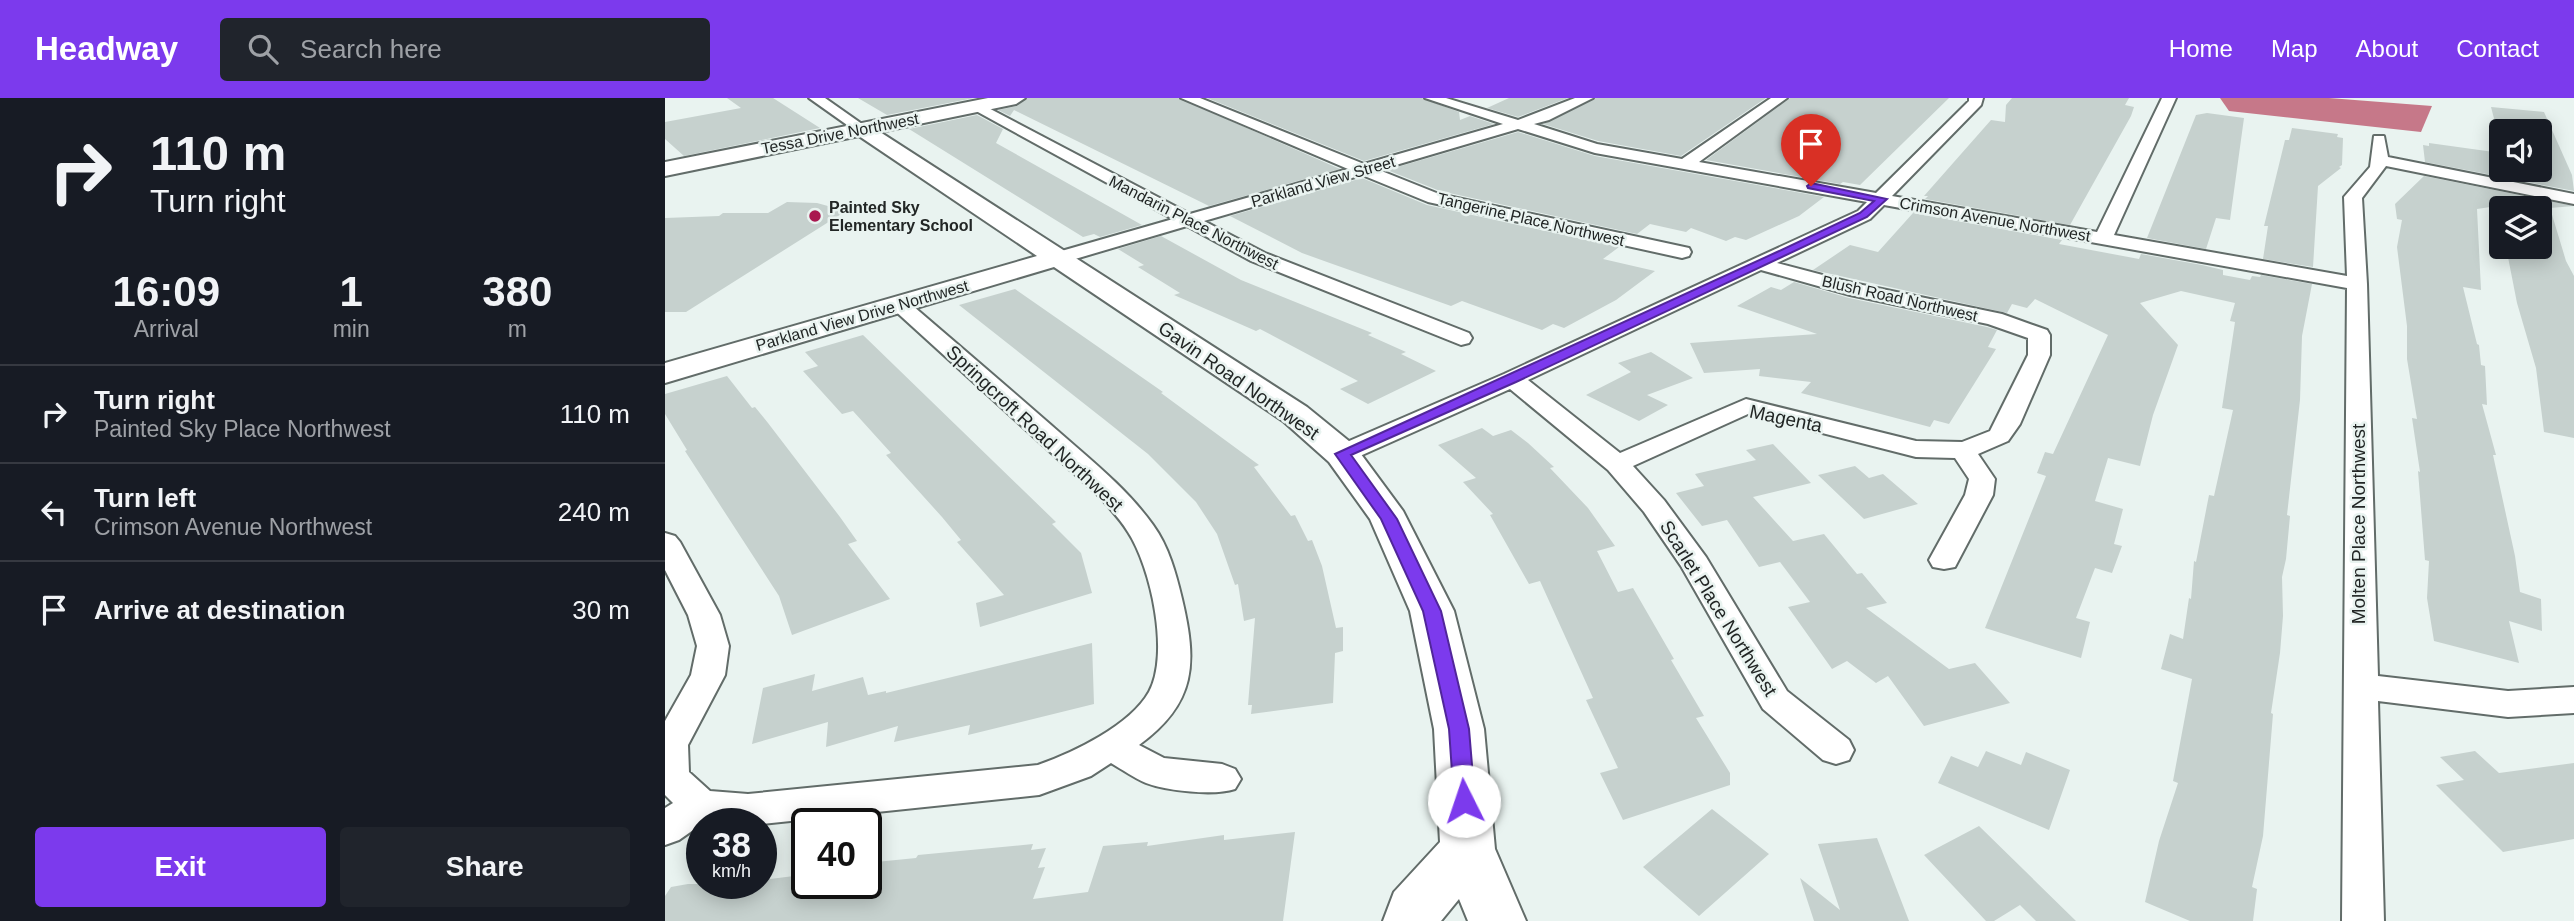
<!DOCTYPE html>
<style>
:root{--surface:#171b24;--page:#20242c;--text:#f1f3f6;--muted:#9ea1a6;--line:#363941;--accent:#7c3aed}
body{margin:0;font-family:Arial,sans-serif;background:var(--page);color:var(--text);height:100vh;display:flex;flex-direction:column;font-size:26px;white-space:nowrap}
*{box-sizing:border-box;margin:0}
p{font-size:23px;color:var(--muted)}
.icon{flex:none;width:38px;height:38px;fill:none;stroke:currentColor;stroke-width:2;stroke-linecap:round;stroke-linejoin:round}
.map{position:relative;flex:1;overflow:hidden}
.details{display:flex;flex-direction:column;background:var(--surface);width:665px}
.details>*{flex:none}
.top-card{background:#171b24;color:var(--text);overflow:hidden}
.buttons{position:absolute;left:1824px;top:21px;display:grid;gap:14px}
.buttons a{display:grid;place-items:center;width:63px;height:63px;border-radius:7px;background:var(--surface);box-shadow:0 4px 18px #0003;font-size:35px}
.speed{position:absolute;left:21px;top:710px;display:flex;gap:14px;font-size:35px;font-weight:700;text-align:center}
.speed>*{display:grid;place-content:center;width:91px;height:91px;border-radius:50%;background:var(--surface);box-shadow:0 4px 18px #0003;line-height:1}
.speed small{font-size:18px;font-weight:400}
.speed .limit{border:4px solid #111;border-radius:10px;background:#fff;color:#111}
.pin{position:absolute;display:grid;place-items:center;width:60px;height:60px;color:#fff;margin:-72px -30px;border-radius:50% 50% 50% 0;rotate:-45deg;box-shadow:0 0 7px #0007}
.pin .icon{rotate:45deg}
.me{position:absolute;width:77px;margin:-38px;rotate:356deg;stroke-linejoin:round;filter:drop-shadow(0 0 5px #0008)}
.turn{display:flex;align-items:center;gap:24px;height:147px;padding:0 35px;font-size:32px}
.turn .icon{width:91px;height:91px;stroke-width:2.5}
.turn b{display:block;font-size:49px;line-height:60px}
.eta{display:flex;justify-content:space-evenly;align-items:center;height:119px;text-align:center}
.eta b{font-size:42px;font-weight:700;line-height:49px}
.action{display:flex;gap:14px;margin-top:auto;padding:14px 35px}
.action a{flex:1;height:80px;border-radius:7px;background:var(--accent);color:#fff;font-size:28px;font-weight:700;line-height:80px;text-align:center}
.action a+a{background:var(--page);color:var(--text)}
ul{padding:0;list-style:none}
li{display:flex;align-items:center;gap:21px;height:98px;padding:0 35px;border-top:2px solid var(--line)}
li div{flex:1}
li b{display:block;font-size:26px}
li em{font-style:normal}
header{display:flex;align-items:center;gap:42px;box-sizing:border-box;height:98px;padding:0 35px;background:var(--accent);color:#fff}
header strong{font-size:33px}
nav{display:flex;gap:38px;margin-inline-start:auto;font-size:24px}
.search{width:490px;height:63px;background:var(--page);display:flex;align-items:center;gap:18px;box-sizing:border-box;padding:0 24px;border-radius:7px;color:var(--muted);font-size:26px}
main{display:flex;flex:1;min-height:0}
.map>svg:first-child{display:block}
.water{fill:#c67889}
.building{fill:#c6d1ce}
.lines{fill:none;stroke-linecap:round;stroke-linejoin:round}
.street-casing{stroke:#626c69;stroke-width:4}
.secondary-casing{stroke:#626c69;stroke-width:4}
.street{fill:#fff;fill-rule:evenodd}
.secondary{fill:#fff;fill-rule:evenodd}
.route{fill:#7c3aed;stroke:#51269a;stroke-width:2}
.poi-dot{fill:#a9174f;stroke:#e9f3f0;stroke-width:2.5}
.labels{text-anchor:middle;stroke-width:5;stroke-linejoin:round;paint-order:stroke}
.far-street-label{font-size:16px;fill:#222625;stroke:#e9f3f0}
.far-poi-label{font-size:16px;font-weight:bold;fill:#222625;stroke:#e9f3f0;text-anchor:start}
.street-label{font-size:19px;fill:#222625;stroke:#e9f3f0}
</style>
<header>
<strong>Headway</strong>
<div class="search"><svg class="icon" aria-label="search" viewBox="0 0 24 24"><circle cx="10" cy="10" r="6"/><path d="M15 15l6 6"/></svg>Search here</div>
<nav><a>Home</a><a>Map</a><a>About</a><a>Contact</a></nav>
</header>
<main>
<section class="details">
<div class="top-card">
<div class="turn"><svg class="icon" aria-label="right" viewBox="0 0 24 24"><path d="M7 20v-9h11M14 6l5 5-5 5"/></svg><div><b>110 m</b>Turn right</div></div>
</div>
<div class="eta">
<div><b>16:09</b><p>Arrival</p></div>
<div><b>1</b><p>min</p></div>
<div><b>380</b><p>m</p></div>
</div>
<ul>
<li><svg class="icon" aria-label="right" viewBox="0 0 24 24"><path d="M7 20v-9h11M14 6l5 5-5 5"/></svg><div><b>Turn right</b><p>Painted Sky Place Northwest</p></div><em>110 m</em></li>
<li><svg class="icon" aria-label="left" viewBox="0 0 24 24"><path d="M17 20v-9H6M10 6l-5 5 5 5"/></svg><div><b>Turn left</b><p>Crimson Avenue Northwest</p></div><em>240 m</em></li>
<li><svg class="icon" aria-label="arrive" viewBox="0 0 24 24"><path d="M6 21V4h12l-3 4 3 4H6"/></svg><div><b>Arrive at destination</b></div><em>30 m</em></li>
</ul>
<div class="action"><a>Exit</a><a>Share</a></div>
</section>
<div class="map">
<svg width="1909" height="823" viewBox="0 0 1909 823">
<rect width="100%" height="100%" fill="#e9f3f0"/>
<path class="water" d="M1555,0H1664L1767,8L1756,34L1564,13Z"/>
<path class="building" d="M62,0H108L155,30L19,58L0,41V24L76,10Z
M193,0H309L222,17Z
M362,0H514L675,71L544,108L349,12L345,18L333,12L352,8Z
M542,0H757L794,14L795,22L805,18L829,26L699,63Z
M844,0H903L853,19L822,10Z
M930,0H1101L1016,58L933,43L878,26Z
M1125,0H1284L1195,87L1178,84L1175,86L1041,62Z
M1347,0H1464L1460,7L1469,9L1466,18L1405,127L1260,101L1263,98H1259L1326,22L1340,24L1341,7Z
M1826,9L1879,14L1907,77L1909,93L1760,64L1758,47L1764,48V45L1836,55V72H1874V33H1836V47Z
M1542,15L1579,20L1565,122L1551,120L1541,151L1482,140L1531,17Z
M312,17L338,31L331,45L477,127L435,139L429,136L418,139L244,31Z
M1627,30L1673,36L1672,39L1678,40L1677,67L1674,69L1676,70L1653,88L1648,169L1598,161L1603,128H1599L1620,42H1624Z
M853,34L930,58L1159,99L1134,118L1081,142L1070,139L1061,143L1026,130L1021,134L985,126L972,136L775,93L722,72Z
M1759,78L1909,108L1885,110L1901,163L1909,178V340L1879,334L1871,270L1852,205L1841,149H1874V110H1836V126L1832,108L1812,111L1816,192L1798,189L1812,246L1814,247L1816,267L1820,268L1822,307L1817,306L1831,357H1828L1850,458L1855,494L1876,501L1877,533L1844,523L1854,565L1769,543L1762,500L1764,463L1760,462L1753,373L1755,374L1747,320L1752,321L1742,261V228L1732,149L1737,122L1732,121L1730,106Z
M697,80L762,107L954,149L938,161L990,173L951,202L899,230L888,226L877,232L797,203L786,208L662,164L637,155L565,118Z
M122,104L152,105L181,113L21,214H0V120L54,118L58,115H103Z
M1248,115L1397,142L1394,146L1474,161L1476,156L1537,167L1558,172V177L1585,182L1587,178L1595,179L1596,177L1647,186L1637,238L1635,302L1622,417L1625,418L1621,461L1617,479L1618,518L1615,555L1606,615L1608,616L1598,738L1587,789L1592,791L1588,823H1525L1480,804L1494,743L1513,685L1508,683L1527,581L1496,571L1505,536L1518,541L1524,500L1526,501L1529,463L1531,464L1544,397L1549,398L1568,312L1557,310L1570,224L1565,223L1570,205L1516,193L1475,205L1513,247L1488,317L1475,368L1443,360L1430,403L1458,411L1449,446L1457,448L1447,475L1430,470L1411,520L1425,524L1416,560L1320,530L1381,378L1372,375L1380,354L1388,356L1443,237L1370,201L1362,210L1347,206L1342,215L1148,172L1185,147L1213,154Z
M496,138L576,182L707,235L703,237L741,254L736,256L771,273L703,306L675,291L693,283L595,231L591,233L509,197L515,195L473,169L479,167L453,151Z
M1129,184L1184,200L1322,229L1332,232L1323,249L1331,251L1284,326L1269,322L1265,329L1136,295L1146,284L1094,278L1095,271L1039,275L1025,245L1152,236L1072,208L1106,189L1116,192Z
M350,191L498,294L496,295L594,367L589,369L626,418L630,417L643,443L647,442L657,468L671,530L678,529V553L670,555L668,605L586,616L587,607H583L590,520L579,523L573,486L570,487L552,436L531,404L483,356L294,207Z
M198,237L391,424L387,426L416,455L427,495L315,529L311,505L339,497L292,444L296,442L277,419L221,357L226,355L188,313L177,316L138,273L153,268L140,254Z
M986,254L1028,280L982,297L1003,307L974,323L921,297L966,274L953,265Z
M62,278L87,310L90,309L103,325L175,419L192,443L183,446L225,501L127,537L114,498L20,353L22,352L0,316V296Z
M817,330L828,338L846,332L863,345L889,369L885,370L923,410L950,448L932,453L953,494L968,490L1009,561L1006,562L1039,618L1031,620L1065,675V687L958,722L935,675L953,670L921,602L928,600L875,483L864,486L825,417L828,416L798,384L811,380L773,347Z
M1108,346L1146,385L1088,399L1128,443L1159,436L1192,476L1197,475L1222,505L1201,510L1284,571L1310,565L1345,605L1259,628L1223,578L1211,585L1182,563L1167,571L1123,509L1145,504L1115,464L1094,469L1062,422L1037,428L1011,395L1039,388L1030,376L1091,362L1081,352Z
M1190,368L1204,380L1218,376L1253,406L1199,421L1153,377Z
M427,545L429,606L303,637L305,627L229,644L233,628L161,649L163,624L87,646L98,590L150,576L147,593L198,579L203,597L221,593V595Z
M1321,653L1356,667L1361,654L1405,672L1384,732L1273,685L1286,658L1313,669Z
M1810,653L1834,675L1909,665V741L1838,754L1771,687L1799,682L1775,659Z
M1047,711L1104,756L1034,818L978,769Z
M1314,728L1411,823H1371L1355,807L1329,823H1321L1259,757Z
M630,734L618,823H0V798L6,789L23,786H96V782L137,777L132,786H201V765L251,760L253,757L368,746L366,752L381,750L373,770L380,769L368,801L423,794L438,748L483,744L482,748L559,737V742Z
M1212,740L1244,823H1149L1135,780L1175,812L1153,746Z"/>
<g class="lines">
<defs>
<path id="street" d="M144,0H160L204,31L202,34H192Z
M516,0H535L699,66L838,26L760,0H781L853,22L910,0H928L884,22L869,26L932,46L1017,61L1106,0H1122L1034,64L1211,95L1304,3V0H1318L1316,7L1227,98L1432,134L1497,0H1511L1449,137L1682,178L1679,99L1705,69L1709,38H1719L1723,59L1909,96V106L1721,68L1697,100L1702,186L1713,578L1843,593L1909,589V615L1843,619L1713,603L1719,823H1677L1682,190L1219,107L1205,121L1112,165L1188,185L1337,216L1382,232L1385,237V257L1355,326L1343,343L1313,356L1330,381L1328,397L1290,469L1279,471L1268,469L1264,462L1300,397L1304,381L1290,360L1251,359L1083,316L968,368L999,402L1041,459L1122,593L1184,642L1189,652L1184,662L1171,666L1158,662L1098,611L1016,468L979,414L943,372L845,291L686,362L677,364L668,362L664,356L668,350L839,276L1193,113L1202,104L930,55L853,31L714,72L774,96L1024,150L1026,154L1024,158L1017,160L763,104L697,77L539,123L600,155L804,235L807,240L804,245L796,247L586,163L522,128L400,164H386L383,160L386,156L508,121L302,8L309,4L314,5L525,116L683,71ZM1096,172L1185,197L1323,226L1363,240V257L1325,333L1297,344L1251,343L1081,301L955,355L863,282Z
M234,200L241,202C290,244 338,285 386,327C422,359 460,388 488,427C504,449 511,476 517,501C532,564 532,605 474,647L499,660L557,666L570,671L576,681L570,691C549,698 502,693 481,685C469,680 458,672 446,665L426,678L374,697L96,726L41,723L14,742L0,747V710L8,705L0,697V623L26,577L32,548L23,517L0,472V435L10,438L15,444L55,517L64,548L60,577L23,647L24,674L45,693L83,696L373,667C407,655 465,628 484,594C505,556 486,469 463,434C456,422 445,411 436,400L227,210L224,206L227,202Z"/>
<path id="secondary" d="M323,0H360L351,6L215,34L642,309L690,348L738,413L789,513L819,631L830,751L861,823H803L794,801L776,823H718L729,794L775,744L769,631L745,513L705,421L664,364L618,323L389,169L0,285V265L372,158L194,38L0,78V64Z"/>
</defs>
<use href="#street" class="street-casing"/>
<use href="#secondary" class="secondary-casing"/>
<use href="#street" class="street"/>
<use href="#secondary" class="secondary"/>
</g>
<path class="route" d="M1146,85L1222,101L1202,119L851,284L686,357L732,421L776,513L804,631L810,703L807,709L799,712L792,709L789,703L784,631L758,513L716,421L670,356L1112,154L1195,115L1209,103L1143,90L1142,88Z"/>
<circle class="poi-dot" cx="150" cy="118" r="7"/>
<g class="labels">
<g class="far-street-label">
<text transform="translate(175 35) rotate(-11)" y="6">Tessa Drive Northwest</text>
<text transform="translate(658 83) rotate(-16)" y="6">Parkland View Street</text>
<text transform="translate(866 121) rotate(13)" y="6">Tangerine Place Northwest</text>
<text transform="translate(1330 121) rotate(10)" y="6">Crimson Avenue Northwest</text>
<text transform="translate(529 124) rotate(27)" y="6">Mandarin Place Northwest</text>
<text transform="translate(1235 200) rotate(13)" y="6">Blush Road Northwest</text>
<text transform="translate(197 217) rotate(-16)" y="6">Parkland View Drive Northwest</text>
</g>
<g class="far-poi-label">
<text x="164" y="115">Painted Sky<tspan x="164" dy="18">Elementary School</tspan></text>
</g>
<g class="street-label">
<text transform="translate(574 282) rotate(35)" y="7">Gavin Road Northwest</text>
<text transform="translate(1121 320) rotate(12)" y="7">Magenta</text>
<text transform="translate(370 330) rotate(43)" y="7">Springcroft Road Northwest</text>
<text transform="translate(1693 426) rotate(-90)" y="7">Molten Place Northwest</text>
<text transform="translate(1054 510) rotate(58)" y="7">Scarlet Place Northwest</text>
</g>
</g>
</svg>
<div class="buttons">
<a><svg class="icon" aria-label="sound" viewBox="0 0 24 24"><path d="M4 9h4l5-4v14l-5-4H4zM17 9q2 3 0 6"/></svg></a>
<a><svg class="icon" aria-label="layers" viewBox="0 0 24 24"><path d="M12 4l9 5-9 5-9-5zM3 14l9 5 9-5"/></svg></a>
</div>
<div class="speed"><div>38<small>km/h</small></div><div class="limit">40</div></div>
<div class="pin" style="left:1146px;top:88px;background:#d93025"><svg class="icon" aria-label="arrive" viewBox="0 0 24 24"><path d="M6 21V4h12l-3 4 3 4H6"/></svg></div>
<svg class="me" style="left:799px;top:703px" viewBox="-20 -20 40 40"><circle r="19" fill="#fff"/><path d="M0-13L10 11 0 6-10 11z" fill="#7c3aed"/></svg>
</div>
</main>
